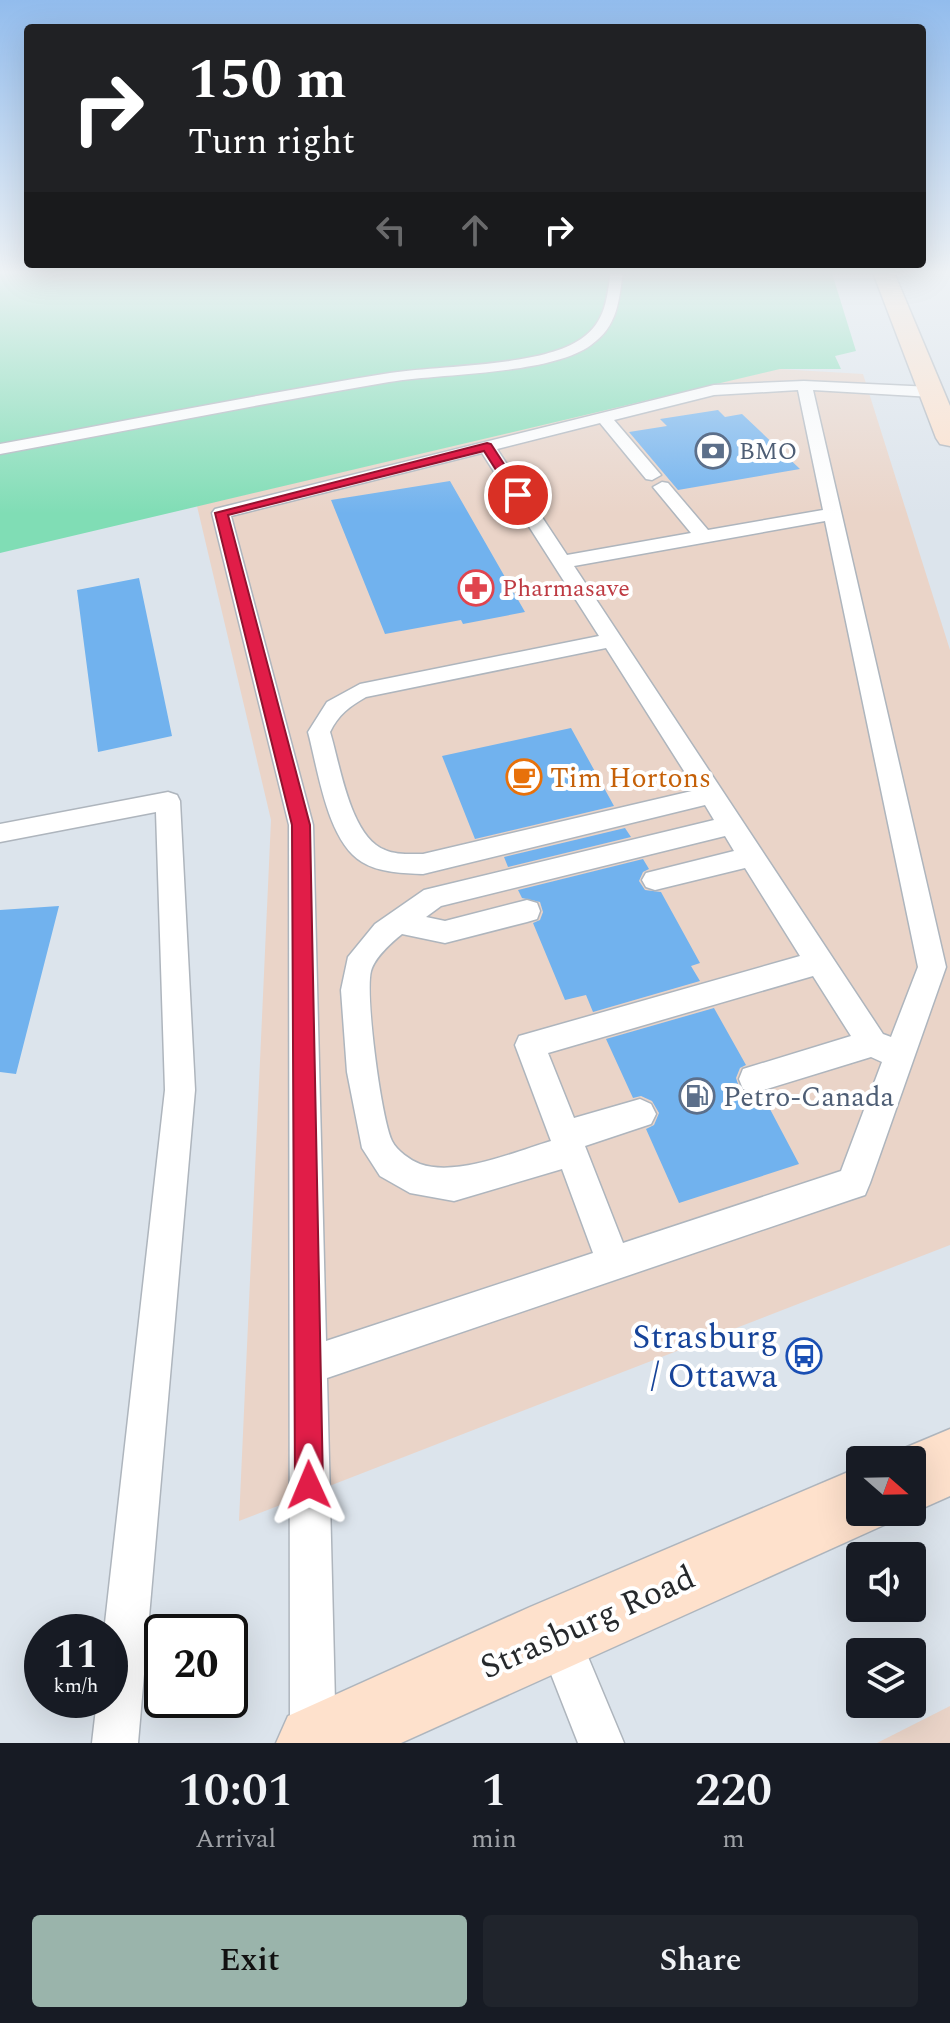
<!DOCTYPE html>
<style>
:root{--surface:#171b24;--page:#20242c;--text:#f1f3f6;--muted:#9ea1a6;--accent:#9ab4ab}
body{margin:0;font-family:Spectral,serif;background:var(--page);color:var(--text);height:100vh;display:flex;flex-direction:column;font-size:30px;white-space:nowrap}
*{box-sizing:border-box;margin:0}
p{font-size:26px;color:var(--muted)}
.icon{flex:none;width:44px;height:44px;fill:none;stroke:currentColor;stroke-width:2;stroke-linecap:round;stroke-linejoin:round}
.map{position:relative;height:1743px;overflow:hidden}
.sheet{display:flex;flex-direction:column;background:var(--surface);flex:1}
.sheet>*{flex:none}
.banner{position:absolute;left:24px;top:24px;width:902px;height:244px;border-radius:8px;box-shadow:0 8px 32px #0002;background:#202124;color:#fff;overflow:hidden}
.needle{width:52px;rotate:110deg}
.controls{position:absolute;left:846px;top:1446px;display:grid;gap:16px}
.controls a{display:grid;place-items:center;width:80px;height:80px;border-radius:8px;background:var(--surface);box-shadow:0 8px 32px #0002;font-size:40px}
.speed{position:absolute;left:24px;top:1614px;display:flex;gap:16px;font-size:40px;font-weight:700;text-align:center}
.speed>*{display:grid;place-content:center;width:104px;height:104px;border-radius:50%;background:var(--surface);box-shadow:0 8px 32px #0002;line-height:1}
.speed small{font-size:20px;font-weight:400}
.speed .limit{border:4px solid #111;border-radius:12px;background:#fff;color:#111}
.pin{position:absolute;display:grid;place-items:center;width:68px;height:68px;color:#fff;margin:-34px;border:4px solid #fff;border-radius:50%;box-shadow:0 2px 8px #0007}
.me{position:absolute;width:88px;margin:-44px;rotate:359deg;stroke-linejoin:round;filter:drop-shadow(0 0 6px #0008)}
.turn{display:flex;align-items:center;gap:28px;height:168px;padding:0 32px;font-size:36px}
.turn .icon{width:104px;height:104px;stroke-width:2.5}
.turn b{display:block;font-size:56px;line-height:68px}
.lanes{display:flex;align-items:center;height:76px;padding:0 32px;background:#0003;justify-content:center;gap:40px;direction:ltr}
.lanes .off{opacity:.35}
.eta{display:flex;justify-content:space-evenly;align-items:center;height:136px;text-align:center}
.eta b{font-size:48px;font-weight:600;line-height:56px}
.button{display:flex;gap:16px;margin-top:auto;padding:16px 32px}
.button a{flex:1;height:92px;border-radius:8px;background:var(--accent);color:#111;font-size:32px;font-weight:600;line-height:92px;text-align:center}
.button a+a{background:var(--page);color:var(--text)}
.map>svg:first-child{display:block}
.commercial{fill:#ead4c8}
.green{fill:#80ddb5}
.building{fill:#71b2ee}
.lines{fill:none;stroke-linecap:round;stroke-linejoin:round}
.lane-casing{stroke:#aeb5bd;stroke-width:3}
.secondary-casing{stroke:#aeb5bd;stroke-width:3}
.lane{fill:#fff;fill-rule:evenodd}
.secondary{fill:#fee1cc;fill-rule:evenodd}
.route{fill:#e11d48;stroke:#92132f;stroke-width:2}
.labels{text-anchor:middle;stroke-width:8;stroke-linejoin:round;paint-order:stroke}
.far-service-label{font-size:24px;fill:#4e5e75;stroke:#fff;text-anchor:start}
.far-health-label{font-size:24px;fill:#be3a42;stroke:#fff;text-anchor:start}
.food-label{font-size:28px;fill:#c56008;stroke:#fff;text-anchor:start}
.service-label{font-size:28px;fill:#4e5e75;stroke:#fff;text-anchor:start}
.near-transit-label{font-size:34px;fill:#164399;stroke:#fff;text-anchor:end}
.near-street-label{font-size:34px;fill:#26292c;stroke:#fff}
</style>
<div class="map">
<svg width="950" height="1743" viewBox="0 0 950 1743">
<rect width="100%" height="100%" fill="#dce4ec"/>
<path class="commercial" d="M778,369L863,374L950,650V1245L239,1521L271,820L197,506Z
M950,1706V1743H877Z"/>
<path class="green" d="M0,270H831L856,351L835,356L841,369H780L0,553Z"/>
<path class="building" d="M718,410L725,417L742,414L800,469L678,490L629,432L667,426L660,419Z
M450,481L525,612L463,624L461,620L385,634L331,500Z
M139,578L172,736L98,752L77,590Z
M571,728L614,806L475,839L442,756Z
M625,828L631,837L508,867L504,857Z
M643,859L649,869L643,872L639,881L645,890L661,892L700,963L691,966L700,981L593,1012L586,995L565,1000L533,923L540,920L543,912L540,902L522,898L518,890Z
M59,906L16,1074L0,1072V910Z
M714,1008L746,1065L740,1068L736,1078L740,1090L753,1096L762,1094L799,1164L679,1203L646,1129L654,1125L659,1113L652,1101L641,1096L633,1098L606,1039Z"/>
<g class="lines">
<defs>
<path id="lane" d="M611,270H623C619,301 618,326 591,345C550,375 441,373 389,382C259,404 130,430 0,454V444C130,420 260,394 390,373C440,365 541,367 581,339C606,322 607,298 611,270Z
M804,381L932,387L940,392L932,397L813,390L946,967L870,1183L865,1195L853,1199L327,1378L336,1743H290L289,825L212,513L215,509L714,385ZM798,390L823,510L708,530L668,483L662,482L653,487L691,533L567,555L497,449L600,423L646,479L652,480L661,475L614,420L714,395ZM482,453L599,636L360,684L327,702L308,732C318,769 327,841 362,862C380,873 403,873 423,874L705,805L714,820L424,890L375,924L348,957L341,990L347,1072L362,1148L380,1176L410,1193L454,1201L562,1169L593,1253L326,1341L313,825L231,516ZM825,521L918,967L891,1037L883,1034L574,566ZM606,648L696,790L423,854C411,854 396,855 385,850C350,837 340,764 330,732C338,715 350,706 366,697ZM725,836L734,851L646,873L642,880L646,887L655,890L745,868L800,956L519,1036L515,1045L551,1141C514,1152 457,1177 420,1164C410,1160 397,1151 392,1141C381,1118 365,995 371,971C375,957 391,943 402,934L445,943L527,922L537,919L540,911L537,903L527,900L445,921L426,917L441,906ZM813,976L851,1036L743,1069L739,1079L743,1089L754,1093L871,1057L882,1062L841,1171L623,1243L585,1146L651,1124L656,1114L651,1104L640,1099L574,1118L548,1053Z
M168,792L177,795L180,801L195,1090L138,1743H92L97,1700H110V1632H104L165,1090L156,812L0,842V824Z
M558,1614L573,1621L624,1743H578L536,1636L543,1621Z"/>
<path id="secondary" d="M872,270H893L950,406V446L940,444L936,438Z
M950,1429V1496L912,1513L910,1512L912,1460H886L888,1455Z
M860,1467V1512H890L884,1525L401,1743H276L288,1716L530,1607Z"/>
</defs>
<use href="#lane" class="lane-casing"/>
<use href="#secondary" class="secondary-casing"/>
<use href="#lane" class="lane"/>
<use href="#secondary" class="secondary"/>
</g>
<linearGradient id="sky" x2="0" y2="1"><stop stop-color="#92bced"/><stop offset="0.53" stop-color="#eff3f6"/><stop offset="1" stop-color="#eff3f6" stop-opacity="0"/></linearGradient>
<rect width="950" height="514" fill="url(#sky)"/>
<path class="route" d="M487,443L491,444L524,495L522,497H513L484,451L228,515L310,825L323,1485L319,1495L309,1499L299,1495L295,1485L292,825L215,513Z"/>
<defs>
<symbol id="bank-ring" viewBox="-11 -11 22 22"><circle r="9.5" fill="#fff" stroke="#5c6f8a" stroke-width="1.5"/><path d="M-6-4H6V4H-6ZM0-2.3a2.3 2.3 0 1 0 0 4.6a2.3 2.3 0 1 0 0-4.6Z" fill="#5c6f8a"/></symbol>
<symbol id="pharmacy-ring" viewBox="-11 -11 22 22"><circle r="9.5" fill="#fff" stroke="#e0444e" stroke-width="1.5"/><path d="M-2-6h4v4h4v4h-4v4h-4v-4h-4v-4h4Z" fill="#e0444e"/></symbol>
<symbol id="cafe-ring" viewBox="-11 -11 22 22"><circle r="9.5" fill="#fff" stroke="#e8710a" stroke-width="1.5"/><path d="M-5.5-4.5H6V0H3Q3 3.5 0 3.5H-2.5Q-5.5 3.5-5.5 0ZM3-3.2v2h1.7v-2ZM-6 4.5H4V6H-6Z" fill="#e8710a"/></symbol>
<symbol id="fuel-ring" viewBox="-11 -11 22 22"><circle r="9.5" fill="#fff" stroke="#5c6f8a" stroke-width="1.5"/><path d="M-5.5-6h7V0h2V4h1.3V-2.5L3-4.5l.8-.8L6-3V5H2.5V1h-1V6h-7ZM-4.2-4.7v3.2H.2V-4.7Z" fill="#5c6f8a"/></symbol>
<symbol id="bus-ring" viewBox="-11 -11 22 22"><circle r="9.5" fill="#fff" stroke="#1a4fb4" stroke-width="1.5"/><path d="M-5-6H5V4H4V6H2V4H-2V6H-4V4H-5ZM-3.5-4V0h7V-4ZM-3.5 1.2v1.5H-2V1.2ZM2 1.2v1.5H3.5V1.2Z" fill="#1a4fb4"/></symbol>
</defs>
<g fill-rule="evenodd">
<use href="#bank-ring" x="693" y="431" width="40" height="40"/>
<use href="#pharmacy-ring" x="456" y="568" width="40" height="40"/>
<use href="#cafe-ring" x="504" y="757" width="40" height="40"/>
<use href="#fuel-ring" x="677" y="1076" width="40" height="40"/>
<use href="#bus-ring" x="784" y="1336" width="40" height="40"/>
</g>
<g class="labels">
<g class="far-service-label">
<text x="739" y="459">BMO</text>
</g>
<g class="far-health-label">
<text x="502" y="596">Pharmasave</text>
</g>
<g class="food-label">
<text x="550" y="787">Tim Hortons</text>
</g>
<g class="service-label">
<text x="723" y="1106">Petro-Canada</text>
</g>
<g class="near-transit-label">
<text x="778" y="1348">Strasburg<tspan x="778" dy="39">/ Ottawa</tspan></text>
</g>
<g class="near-street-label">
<text transform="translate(587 1621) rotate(-24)" y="12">Strasburg Road</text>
</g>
</g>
</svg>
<div class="controls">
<a><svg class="needle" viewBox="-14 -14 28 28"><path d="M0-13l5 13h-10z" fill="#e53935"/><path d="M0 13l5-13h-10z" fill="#9ea1a6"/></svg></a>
<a><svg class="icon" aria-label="sound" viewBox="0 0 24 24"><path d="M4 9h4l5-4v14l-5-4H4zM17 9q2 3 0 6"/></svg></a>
<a><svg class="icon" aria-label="layers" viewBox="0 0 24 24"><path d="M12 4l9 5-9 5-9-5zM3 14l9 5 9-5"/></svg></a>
</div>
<div class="speed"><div>11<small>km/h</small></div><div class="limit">20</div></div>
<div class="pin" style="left:518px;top:495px;background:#d93025"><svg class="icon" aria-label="arrive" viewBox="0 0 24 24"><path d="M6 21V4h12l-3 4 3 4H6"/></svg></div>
<svg class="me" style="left:309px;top:1485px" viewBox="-20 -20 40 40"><path d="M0-17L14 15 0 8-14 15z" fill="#e11d48" stroke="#fff" stroke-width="4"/></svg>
<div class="banner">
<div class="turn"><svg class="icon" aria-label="right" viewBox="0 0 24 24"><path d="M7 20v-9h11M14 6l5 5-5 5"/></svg><div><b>150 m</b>Turn right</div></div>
<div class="lanes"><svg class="icon off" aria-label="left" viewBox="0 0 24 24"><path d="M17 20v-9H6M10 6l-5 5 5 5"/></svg><svg class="icon off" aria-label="ahead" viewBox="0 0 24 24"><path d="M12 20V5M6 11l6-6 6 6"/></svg><svg class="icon" aria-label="right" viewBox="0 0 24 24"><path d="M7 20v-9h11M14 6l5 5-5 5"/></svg></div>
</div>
</div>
<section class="sheet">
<div class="eta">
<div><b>10:01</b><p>Arrival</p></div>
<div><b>1</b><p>min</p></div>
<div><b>220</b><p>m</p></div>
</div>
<div class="button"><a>Exit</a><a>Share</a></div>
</section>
